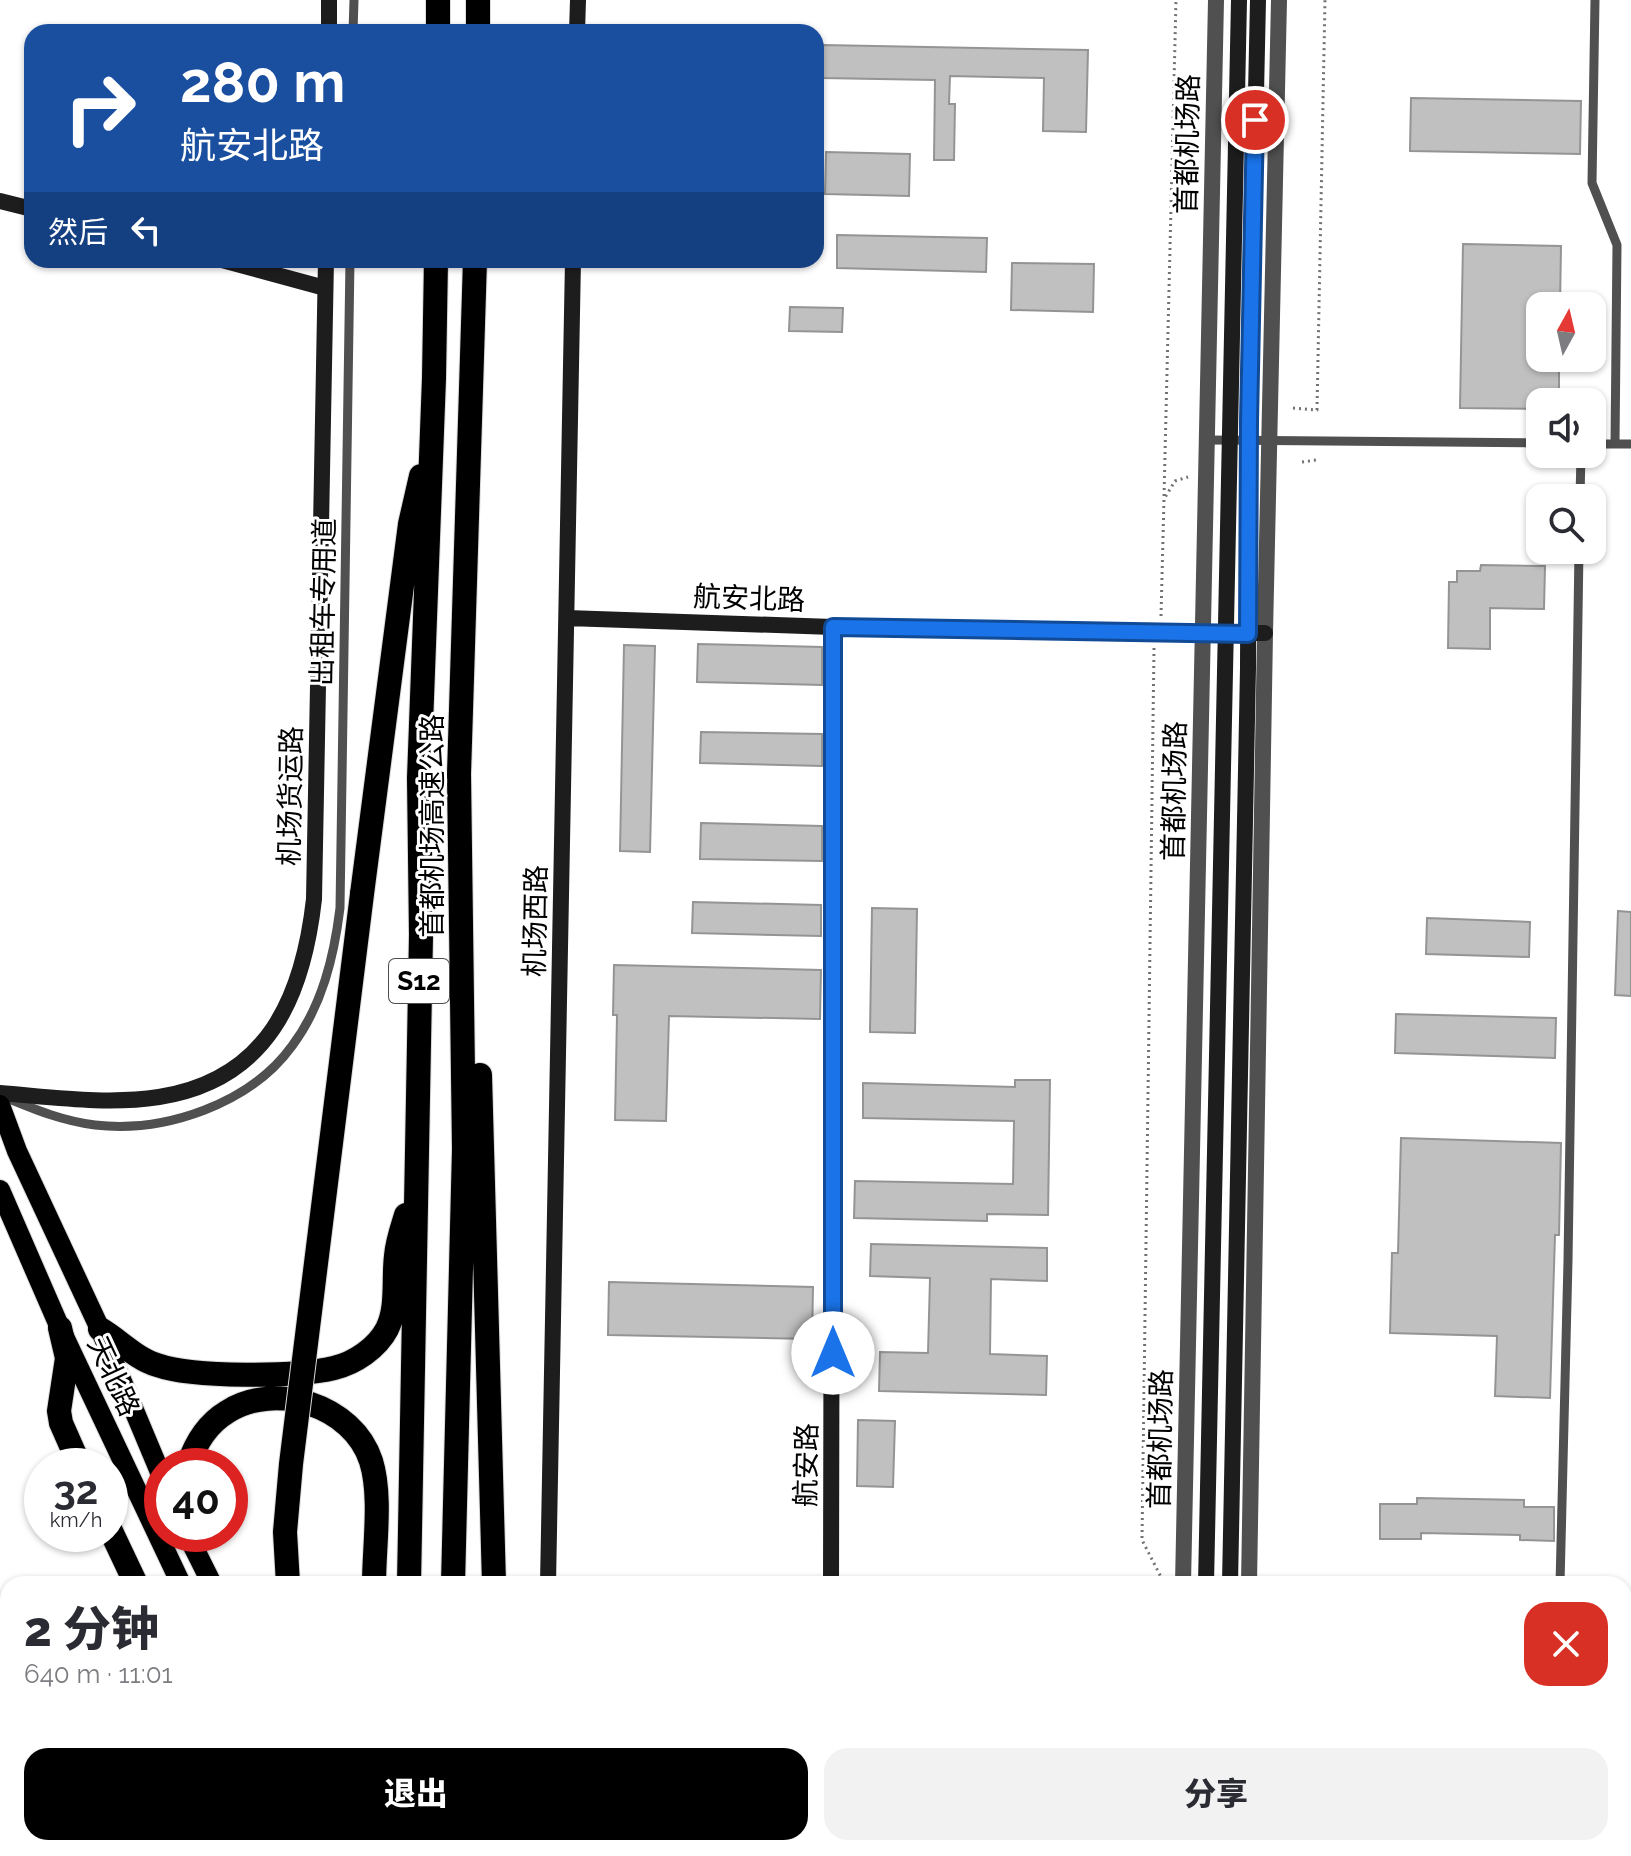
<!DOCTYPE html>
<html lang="zh">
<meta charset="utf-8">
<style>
:root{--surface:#fff;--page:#f2f2f3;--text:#2b2b33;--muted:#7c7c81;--accent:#000}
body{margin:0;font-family:Raleway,"Noto Sans SC",sans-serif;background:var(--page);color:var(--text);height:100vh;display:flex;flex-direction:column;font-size:30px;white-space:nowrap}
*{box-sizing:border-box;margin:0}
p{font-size:26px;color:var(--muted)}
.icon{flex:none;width:44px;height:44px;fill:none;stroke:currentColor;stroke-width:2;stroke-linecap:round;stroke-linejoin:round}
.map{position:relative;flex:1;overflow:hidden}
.drawer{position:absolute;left:0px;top:1576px;width:1632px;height:280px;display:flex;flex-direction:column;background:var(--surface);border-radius:24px 24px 0 0;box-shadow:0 2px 6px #0004}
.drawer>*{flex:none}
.banner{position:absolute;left:24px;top:24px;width:800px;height:244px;border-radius:24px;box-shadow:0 2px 6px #0004;background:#1a4fa0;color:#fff;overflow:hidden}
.needle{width:52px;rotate:8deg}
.tools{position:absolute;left:1526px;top:292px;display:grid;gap:16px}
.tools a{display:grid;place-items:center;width:80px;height:80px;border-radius:16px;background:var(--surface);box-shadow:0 2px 6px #0004;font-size:40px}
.speed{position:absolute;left:24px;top:1448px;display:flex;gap:16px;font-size:40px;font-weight:700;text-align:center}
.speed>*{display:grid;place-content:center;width:104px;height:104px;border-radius:50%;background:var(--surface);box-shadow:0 2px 6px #0004;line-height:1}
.speed small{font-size:20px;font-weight:400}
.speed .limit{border:12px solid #d22;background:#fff;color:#111}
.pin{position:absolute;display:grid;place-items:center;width:68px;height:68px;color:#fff;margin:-34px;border:4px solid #fff;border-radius:50%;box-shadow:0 2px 8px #0007}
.me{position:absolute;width:88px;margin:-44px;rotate:0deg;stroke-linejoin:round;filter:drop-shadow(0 0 6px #0008)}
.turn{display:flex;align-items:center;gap:28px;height:168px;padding:0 24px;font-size:36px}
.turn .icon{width:104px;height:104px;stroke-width:2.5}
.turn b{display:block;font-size:56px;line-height:68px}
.then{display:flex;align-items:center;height:76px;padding:0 24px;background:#0003;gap:16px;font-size:30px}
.round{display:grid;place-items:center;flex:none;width:84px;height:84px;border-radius:24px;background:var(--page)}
.headline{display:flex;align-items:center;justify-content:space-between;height:136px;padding:0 24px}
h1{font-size:48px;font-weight:800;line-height:60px}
.action{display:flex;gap:16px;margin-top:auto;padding:16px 24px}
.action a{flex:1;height:92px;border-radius:24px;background:var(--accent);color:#fff;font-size:32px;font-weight:800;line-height:92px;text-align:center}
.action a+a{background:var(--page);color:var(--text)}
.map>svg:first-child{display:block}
.green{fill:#d7d7d7}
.building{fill:#c0c0c0;stroke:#949494;stroke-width:2}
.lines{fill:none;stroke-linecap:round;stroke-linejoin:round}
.primary-casing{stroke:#dbdbdb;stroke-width:22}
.highway-casing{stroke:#dbdbdb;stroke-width:26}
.path{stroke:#727272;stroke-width:3;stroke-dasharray:2 4;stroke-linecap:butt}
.lane{stroke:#505050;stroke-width:9}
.street{stroke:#505050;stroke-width:16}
.secondary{stroke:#1d1d1d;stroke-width:16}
.primary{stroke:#000;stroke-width:20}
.highway{stroke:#000;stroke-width:24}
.highway-bridge-casing{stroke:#dbdbdb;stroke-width:26;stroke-linecap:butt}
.highway-bridge{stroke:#000;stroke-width:24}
.route-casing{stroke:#114b97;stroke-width:20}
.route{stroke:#1a73e8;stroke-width:14}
.labels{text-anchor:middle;stroke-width:6;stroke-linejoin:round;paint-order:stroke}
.shield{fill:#fff;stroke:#4c4c4c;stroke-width:2}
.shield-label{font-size:26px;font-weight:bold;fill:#000}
.street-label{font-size:28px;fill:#000;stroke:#fff}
</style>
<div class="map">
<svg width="1631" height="1856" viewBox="0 0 1631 1856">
<rect width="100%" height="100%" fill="#fff"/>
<path class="green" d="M153,1848H214L218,1856H145Z"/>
<path class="building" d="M823,45L1088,50L1086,132L1043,131L1044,78L950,76L949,104H955L954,160H934L935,80L822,78Z
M1411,98L1581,101L1580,154L1410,151Z
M826,152L910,154L909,196L825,194Z
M837,235L987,238L986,272L837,268Z
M1463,244L1561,246L1560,306H1540V358H1559V402H1540V409L1460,408Z
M1012,263L1094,264L1093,312L1011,310Z
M790,307L843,308L842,332L789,331Z
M1481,565L1545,566L1544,609L1490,608V649L1448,648L1449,582H1457V571H1480Z
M698,644L822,647V685L697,682Z
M624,645L655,646L650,852L620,851Z
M701,732L822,734V766L700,763Z
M701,823L822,826V861L700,859Z
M693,902L821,905V936L692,933Z
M872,908L917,909L915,1033L870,1032Z
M1618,911L1631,912V996L1615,995Z
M1427,918L1530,922L1529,957L1426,954Z
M614,965L821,970L820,1019L669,1016L666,1121L615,1120L617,1015H613Z
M1396,1014L1556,1018L1555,1058L1395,1053Z
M1015,1080H1050L1048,1215L987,1214V1221L854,1218L855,1181L1013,1184L1014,1121L863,1118V1083L1015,1087Z
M1401,1138L1561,1143L1559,1235H1555L1550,1398L1495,1396L1497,1336L1390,1333L1392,1253H1398Z
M871,1244L1047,1248V1281L991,1279L990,1354L1047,1356L1046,1395L879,1391L880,1352L928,1353L930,1278L870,1276Z
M609,1282L813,1287L812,1339L608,1335Z
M858,1420L895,1421L893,1487L857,1486Z
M1417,1498L1524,1500V1507H1554V1541L1520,1540V1535L1421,1533V1539H1380V1504H1417Z"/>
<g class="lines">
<defs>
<path id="primary" d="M0,1105L17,1151L100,1329L162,1477
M0,1190L60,1328L181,1584
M187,1534L212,1584
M306,1848L310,1856
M345,1848L348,1856"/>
<path id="highway" d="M438,32V0
M478,32V0
M362,894L410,524L421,476
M480,1075L494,1584
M60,1328L67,1358L59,1411L61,1423L80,1466
M100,1329C119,1340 136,1359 157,1365C194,1378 296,1377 334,1368C355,1363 377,1348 387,1329C398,1307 393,1280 396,1256C397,1242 402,1228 406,1215
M188,1466C195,1444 207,1424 227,1412C275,1381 353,1405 371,1461C382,1496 374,1547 374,1584
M110,1529L136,1584
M409,1584L421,935L419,778L434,378L436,260
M453,1584L464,1149L459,774L475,260
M259,1848L263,1856
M382,1848L386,1856
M499,1848V1856
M444,1856V1848"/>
</defs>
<use href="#primary" class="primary-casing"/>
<use href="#highway" class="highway-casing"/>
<path class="path" d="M1293,408L1317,410L1325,0
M1302,462L1316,460
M1164,496L1176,0
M1161,616L1164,499L1175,481L1188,477
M1154,648L1142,1540L1161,1577V1584
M1157,1856V1848"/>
<path class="lane" d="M1595,0L1592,183L1617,245L1615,444
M353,32L354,0
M1207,440L1540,443
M1592,444H1631
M1580,498L1581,454
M7,1098C36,1110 63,1121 95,1125C165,1133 250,1104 292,1046C322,1006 334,957 340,908L350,260
M1560,1584L1568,1261L1579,550"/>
<path class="street" d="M1183,1584L1216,0
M1249,1584L1265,633L1279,0
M1233,1856L1235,1848"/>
<path class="secondary" d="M329,32V0
M577,32L578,0
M0,201L32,209
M222,260L325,288
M567,618L833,627L1265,633
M0,1093C52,1097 107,1105 159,1097C268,1080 303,997 314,899L326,260
M548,1584L573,260
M831,1584L833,627
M1206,1584L1239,0
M1230,1584L1248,668L1249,421L1258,0
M1226,1848V1856
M542,1856L543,1848
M825,1856V1848
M1192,1856L1194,1848"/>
<use href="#primary" class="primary"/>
<use href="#highway" class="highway"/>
<defs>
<path id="highway-bridge" d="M288,1584L285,1532L291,1464L362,894"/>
</defs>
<use href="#highway-bridge" class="highway-bridge-casing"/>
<use href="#highway-bridge" class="highway-bridge"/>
</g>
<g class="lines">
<defs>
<path id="route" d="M833,1353V627L1248,634L1249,421L1255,120"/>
</defs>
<use href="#route" class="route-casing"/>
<use href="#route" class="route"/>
</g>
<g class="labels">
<rect class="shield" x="389" y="959" width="60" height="44" rx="6"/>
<g class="shield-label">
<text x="419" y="990">S12</text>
</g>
<g class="street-label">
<text transform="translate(1187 144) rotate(-89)" y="10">首都机场路</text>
<text transform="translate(749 598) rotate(2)" y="10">航安北路</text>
<text transform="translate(323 602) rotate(-89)" y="10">出租车专用道</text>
<text transform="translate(1174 791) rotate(-89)" y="10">首都机场路</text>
<text transform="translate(290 796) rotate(-89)" y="10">机场货运路</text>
<text transform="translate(432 826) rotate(-90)" y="10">首都机场高速公路</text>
<text transform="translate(535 921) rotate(-89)" y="10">机场西路</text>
<text transform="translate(114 1376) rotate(65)" y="10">天北路</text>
<text transform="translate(1160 1439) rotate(-89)" y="10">首都机场路</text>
<text transform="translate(806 1465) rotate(-89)" y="10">航安路</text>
</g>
</g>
</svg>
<div class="tools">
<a><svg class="needle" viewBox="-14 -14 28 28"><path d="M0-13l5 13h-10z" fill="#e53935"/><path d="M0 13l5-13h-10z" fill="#7c7c81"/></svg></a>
<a><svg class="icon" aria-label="sound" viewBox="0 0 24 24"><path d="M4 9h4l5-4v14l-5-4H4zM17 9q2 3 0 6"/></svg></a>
<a><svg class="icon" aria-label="search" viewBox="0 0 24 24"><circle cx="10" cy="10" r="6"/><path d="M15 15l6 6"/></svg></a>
</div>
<div class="speed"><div>32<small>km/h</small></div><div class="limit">40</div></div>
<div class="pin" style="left:1255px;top:120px;background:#d93025"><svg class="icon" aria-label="arrive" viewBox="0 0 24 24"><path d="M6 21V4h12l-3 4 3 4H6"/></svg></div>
<svg class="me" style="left:833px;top:1353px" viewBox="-20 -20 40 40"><circle r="19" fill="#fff"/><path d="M0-13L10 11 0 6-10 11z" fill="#1a73e8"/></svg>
<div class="banner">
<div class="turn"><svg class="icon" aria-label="right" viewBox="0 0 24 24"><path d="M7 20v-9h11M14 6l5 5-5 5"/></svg><div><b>280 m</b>航安北路</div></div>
<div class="then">然后<svg class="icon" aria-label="left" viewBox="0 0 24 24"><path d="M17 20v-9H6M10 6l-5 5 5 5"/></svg></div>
</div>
<section class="drawer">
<div class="headline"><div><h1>2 分钟</h1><p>640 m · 11:01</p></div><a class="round" style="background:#d93025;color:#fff"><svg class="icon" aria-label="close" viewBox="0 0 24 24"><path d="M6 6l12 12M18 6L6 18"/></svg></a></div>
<div class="action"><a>退出</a><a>分享</a></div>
</section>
</div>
